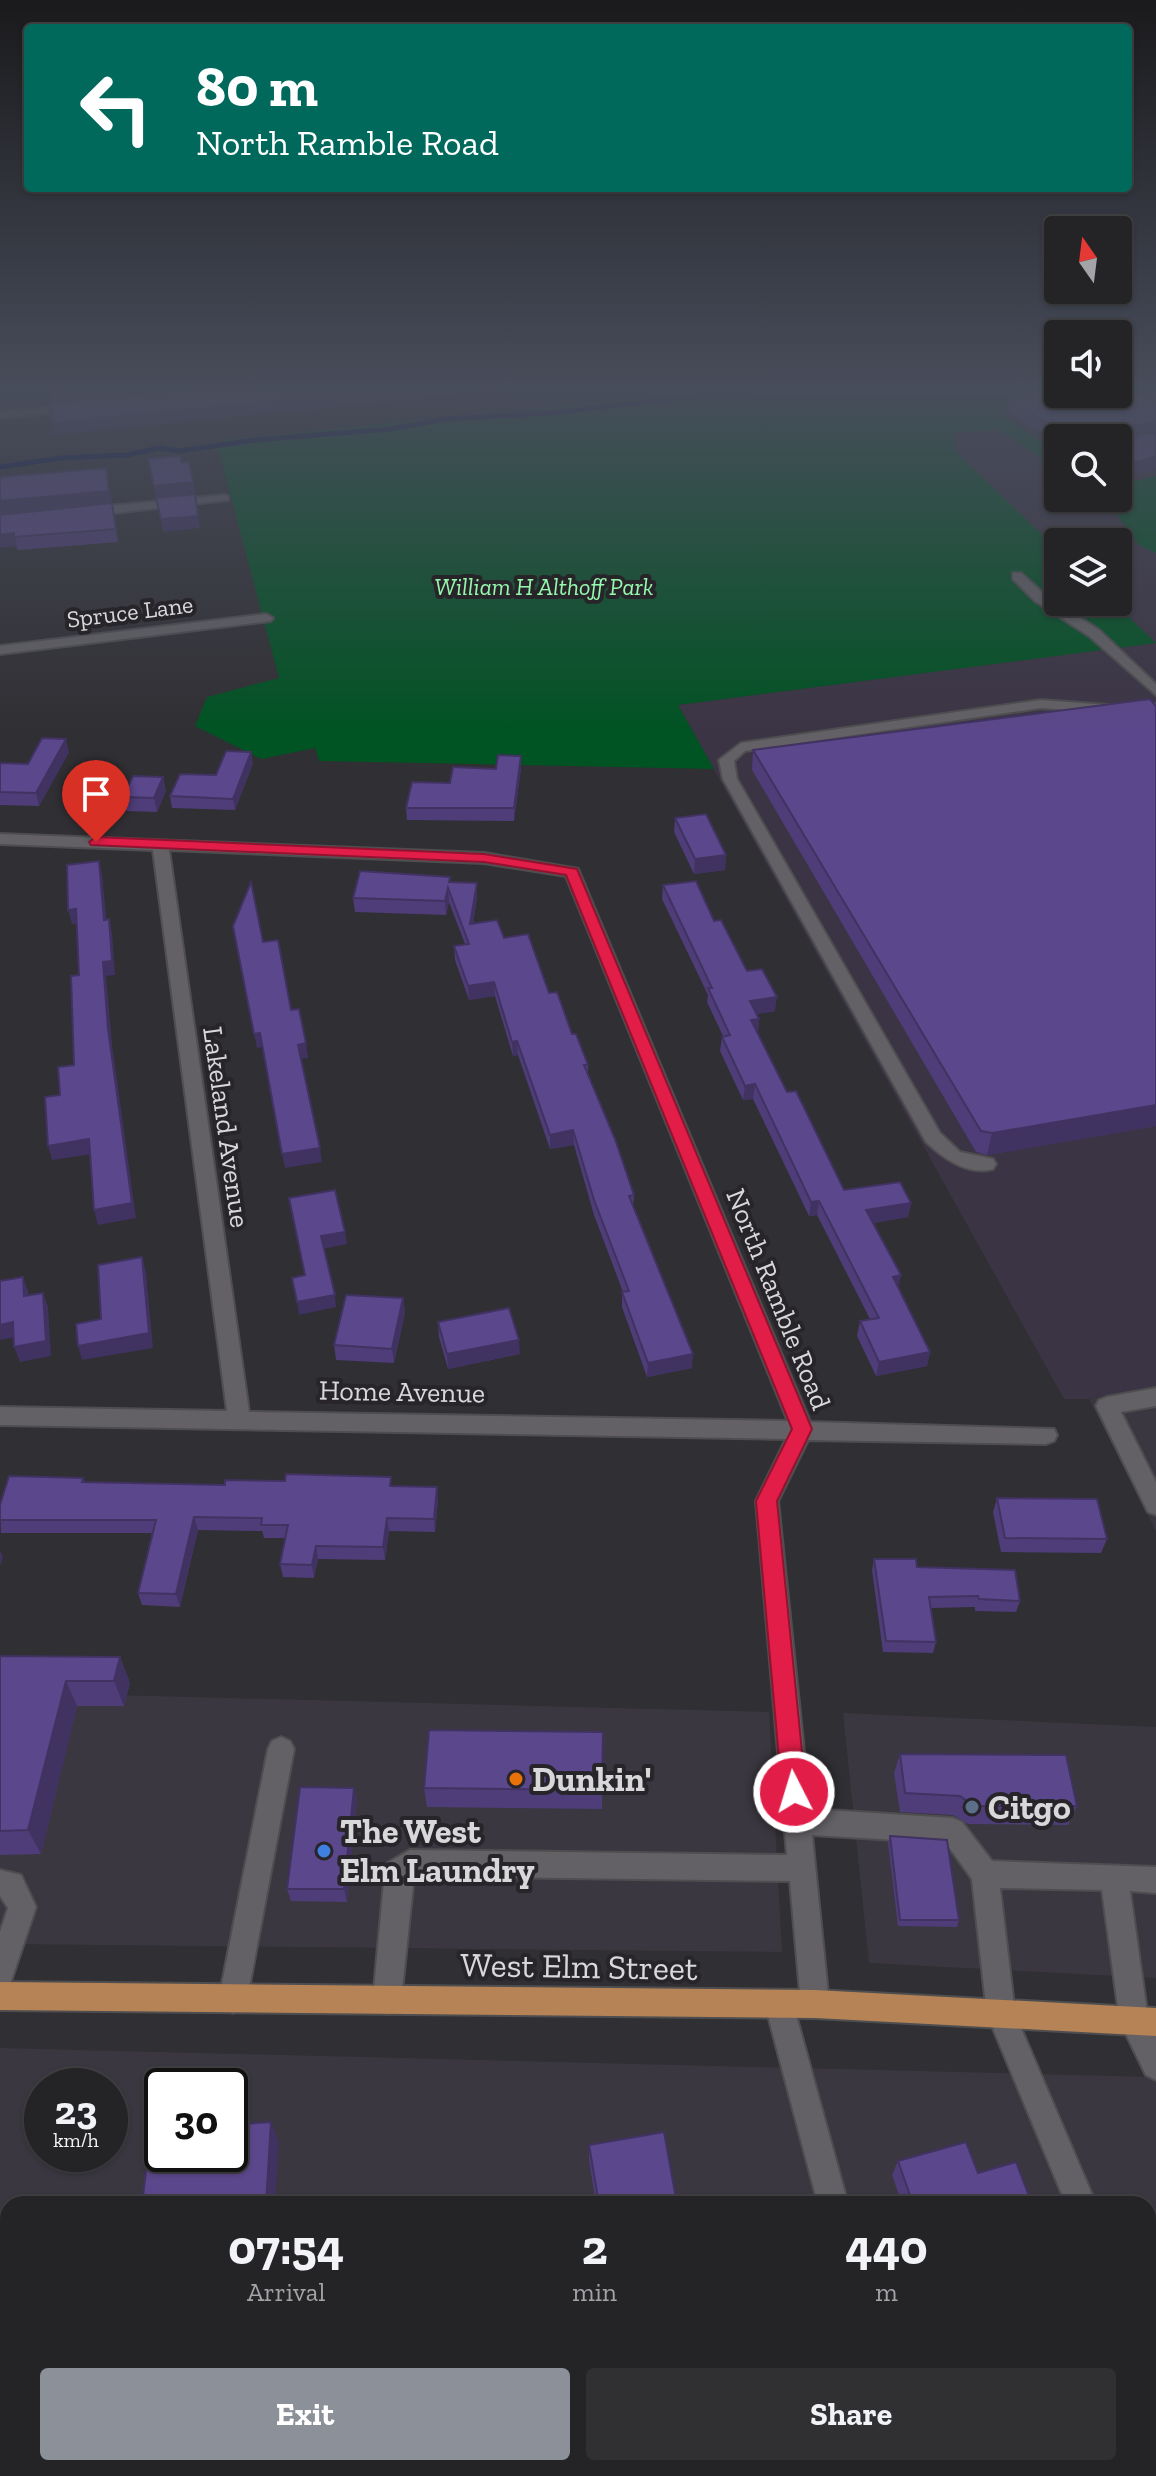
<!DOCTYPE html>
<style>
:root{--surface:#242326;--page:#302f32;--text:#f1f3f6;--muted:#a3a4a7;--line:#414043;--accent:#8c9099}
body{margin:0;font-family:"Zilla Slab",serif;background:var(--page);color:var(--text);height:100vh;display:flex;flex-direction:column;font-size:30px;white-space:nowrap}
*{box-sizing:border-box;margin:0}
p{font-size:26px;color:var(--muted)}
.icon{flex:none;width:44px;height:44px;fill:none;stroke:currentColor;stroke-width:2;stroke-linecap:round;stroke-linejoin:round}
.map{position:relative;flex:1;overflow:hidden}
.drawer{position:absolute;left:0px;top:2196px;width:1156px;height:280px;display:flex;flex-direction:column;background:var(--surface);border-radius:24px 24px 0 0;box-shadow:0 2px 6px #0004,0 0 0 2px var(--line)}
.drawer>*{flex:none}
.guide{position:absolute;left:24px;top:24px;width:1108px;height:168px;border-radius:8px;box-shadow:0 2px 6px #0004,0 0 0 2px var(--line);background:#00695c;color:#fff;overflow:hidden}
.needle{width:52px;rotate:346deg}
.buttons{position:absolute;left:1044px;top:216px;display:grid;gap:16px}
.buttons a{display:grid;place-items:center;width:88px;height:88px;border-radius:8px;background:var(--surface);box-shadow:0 2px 6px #0004,0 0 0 2px var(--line);font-size:40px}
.speed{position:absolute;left:24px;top:2068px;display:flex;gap:16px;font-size:40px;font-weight:700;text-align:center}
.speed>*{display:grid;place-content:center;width:104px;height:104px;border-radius:50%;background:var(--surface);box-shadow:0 2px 6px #0004,0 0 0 2px var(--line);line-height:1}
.speed small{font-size:20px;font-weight:400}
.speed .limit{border:4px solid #111;border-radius:12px;background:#fff;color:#111}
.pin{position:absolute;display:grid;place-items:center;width:68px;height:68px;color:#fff;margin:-82px -34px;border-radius:50% 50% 50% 0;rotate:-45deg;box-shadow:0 0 8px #0007}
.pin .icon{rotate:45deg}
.me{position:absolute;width:88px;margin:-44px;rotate:355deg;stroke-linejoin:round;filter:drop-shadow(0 0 6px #0008)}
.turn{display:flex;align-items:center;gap:28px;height:168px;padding:0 40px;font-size:36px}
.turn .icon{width:104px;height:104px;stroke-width:2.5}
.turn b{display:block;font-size:56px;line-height:68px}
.eta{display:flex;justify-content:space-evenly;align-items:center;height:136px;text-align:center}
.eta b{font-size:48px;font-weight:700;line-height:56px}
.primary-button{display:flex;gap:16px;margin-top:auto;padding:16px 40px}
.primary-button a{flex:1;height:92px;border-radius:8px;background:var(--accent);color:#fff;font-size:32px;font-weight:700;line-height:92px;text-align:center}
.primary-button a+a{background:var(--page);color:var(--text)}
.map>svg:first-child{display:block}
.built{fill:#3a3740;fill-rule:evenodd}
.industrial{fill:#3b3444;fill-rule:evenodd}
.green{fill:#005323}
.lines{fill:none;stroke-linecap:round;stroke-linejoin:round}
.stream{stroke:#00114a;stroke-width:5}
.minor-casing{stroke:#4e4d4f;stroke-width:4}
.major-casing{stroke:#4e4d4f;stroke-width:4}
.minor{fill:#636165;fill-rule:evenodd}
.major{fill:#b58355;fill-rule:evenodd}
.wall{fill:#4e3d78}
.shaded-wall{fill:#403261}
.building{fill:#5b478b;stroke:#403261;stroke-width:2}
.route{fill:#e11d48;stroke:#92132f;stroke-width:2}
.food-dot{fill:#e8710a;stroke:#272529;stroke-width:3}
.service-dot{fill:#5c6f8a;stroke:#272529;stroke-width:3}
.shop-dot{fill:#3f7fe0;stroke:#272529;stroke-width:3}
.labels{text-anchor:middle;stroke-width:8;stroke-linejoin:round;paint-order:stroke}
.far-park-label{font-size:24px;font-style:italic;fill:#95f8ad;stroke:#272529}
.far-street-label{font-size:24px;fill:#d8d7d9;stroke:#272529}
.street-label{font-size:28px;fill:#d8d7d9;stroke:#272529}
.near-poi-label{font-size:34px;font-weight:bold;fill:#d8d7d9;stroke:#272529;text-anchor:start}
.near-street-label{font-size:34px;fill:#d8d7d9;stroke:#272529}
</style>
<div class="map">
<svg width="1156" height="2476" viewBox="0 0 1156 2476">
<rect width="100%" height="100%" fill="#302f33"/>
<path class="built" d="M1156,1386V1531L1089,1399Z
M0,1692L769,1712L782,1952L0,1944Z
M843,1713L1156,1727V1978L869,1963Z
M0,2048L1156,2077V2476H0ZM42,2086H110V2154H42ZM162,2086H230V2154H162ZM8,2204H1148V2468H8Z"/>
<path class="industrial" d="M887,386H1058V394H1118V386H1156V1386L1089,1399H1064L678,705L1155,643L1113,602H1118V542H1058V550ZM1058,438H1118V498H1058Z"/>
<path class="green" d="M754,386H1058V394H1089L1007,408L1000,414L1058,453V469L999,430L955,432L954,450L1058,550V602H1113L1156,643L678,705L714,769L319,761L315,748L261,759L195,726L207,697L279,678L218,448L228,447L226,440Z
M1156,476V553L1139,545L1105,498H1118V479L1130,482Z"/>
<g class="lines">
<path class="stream" d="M0,467L61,458L127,455L159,448L179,451L255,440L391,429L444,419L550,413L786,386"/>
<defs>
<path id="minor" d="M1156,394V400L1110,402L1064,410L1059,407L1110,396Z
M76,405L80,406V410L0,418V412Z
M224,495L228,496V500L88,516L82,512L88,508Z
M1013,573H1021L1045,595L1099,630L1156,684V695L1089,636L1035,601L1013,579Z
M266,614L273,618L271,621L0,654V646Z
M1041,700L1135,707L1156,704V712L1135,715L1041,708L745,751L734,761L737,779L940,1133L960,1152L993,1159L996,1164L993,1169C967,1176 943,1158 926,1142L723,779L719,760L741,743Z
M0,834L484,853L578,869L810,1422L1054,1429L1057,1435L1054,1441L1046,1444L808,1440L778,1501L810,1809L953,1818L962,1822L992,1861L1156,1867V1893L1130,1891L1148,2019L1156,2035V2080L1146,2075L1120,2022L1102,1890L1000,1888L1015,2014L1096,2204H1066L987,2014L972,1879L946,1843L812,1835L829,2004L825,2014L815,2018L805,2014L801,2004L790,1881L414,1876L401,2000L397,2010L387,2014L377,2010L373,2000L385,1871L389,1862L410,1850L787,1855L756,1501L786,1439L0,1425V1407L227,1411L153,850L0,844ZM169,850L484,863L566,876L788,1421L249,1412Z
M1156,1388V1406L1121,1412L1156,1482V1515L1148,1512L1096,1406L1099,1400L1107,1397Z
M281,1737L290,1741L294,1749L247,1999L243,2009L233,2013L223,2009L219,1999L268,1749L272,1741Z
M0,1870L21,1875L36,1907L10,1984L0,1988V1932L8,1908L0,1896Z
M779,1990L789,1994L793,2004L848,2204H818L765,2004L769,1994Z
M1148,2349L1156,2352V2400L1148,2397Z
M888,2468H922L924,2476H890Z"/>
<path id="major" d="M0,1982L815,1990L1156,2008V2036L815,2018L0,2010Z"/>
</defs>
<use href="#minor" class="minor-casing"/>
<use href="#major" class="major-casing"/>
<use href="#minor" class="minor"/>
<use href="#major" class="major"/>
</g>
<path class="wall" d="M1008,400L1068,406L1156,404V469L1127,475L1118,470V438H1058V442L1006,411Z
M106,468L118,542L18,550L0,515L111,503L0,514V477Z
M1156,706V1126L987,1155L976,1152L752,770L753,750Z
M69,752L39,806L0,805V763L28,764Z
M253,763L235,810L172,808L170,796L216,775Z
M521,768L514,821L407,820L406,808L450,783L496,769Z
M163,777L166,791L157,812L126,811L123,797Z
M675,818L726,855L725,870L694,874L674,832Z
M450,877V882L477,883V897L473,924L504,938L549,993L588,1065V1076L634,1195L633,1206L692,1368L647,1377L622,1307V1292H623L594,1215L574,1145L550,1149L518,1055L513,1056L495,996L469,1000L455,960L454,946L465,944L449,902L446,915L355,912L353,898Z
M663,885L714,921L775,1011L757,1014L759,1019L758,1033L787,1092L844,1190L911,1203L908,1217L873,1223L898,1288L930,1352L927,1366L876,1376L857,1336L860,1321L870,1319L817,1215L809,1216L753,1099L743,1100L720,1051L722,1037L723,1036L707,1002L708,995L662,899Z
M403,1298L405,1313L394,1363L336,1360L334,1345Z
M438,1322L520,1354L448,1369L439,1337Z
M83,1478L85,1482L225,1485L392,1486L438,1500L435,1532L389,1531L385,1560L318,1559L314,1578L283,1577L280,1564L285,1538H264L262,1531L198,1530L180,1607L142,1605L138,1593L152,1533H1L0,1505Z
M997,1498L1107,1539L1101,1553L1001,1552L993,1512Z
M874,1559L917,1567L1020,1601L1016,1612L975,1611V1607L931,1608L936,1642L933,1653L883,1652L872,1570Z
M0,1656L120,1657L130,1683L124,1706H77L41,1854L0,1855Z
M603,1732L602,1809L427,1807L424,1788Z
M900,1754L1077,1806L1068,1825L968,1824L953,1815L900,1812L894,1773Z
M354,1788L357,1800L347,1902L291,1901L287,1889Z
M890,1836L959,1920L957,1927L898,1926L888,1843Z
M589,2145L677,2204H596L589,2160Z
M898,2161L978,2173L1032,2204H902L892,2175Z"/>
<path class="shaded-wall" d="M115,386H233L52,404L50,393Z
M426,386H539L54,435L52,423Z
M1156,421L1155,432L1118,440L1120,428Z
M1072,430L1070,438H1062L1063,432Z
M1156,457V469L1127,475L1130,463Z
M106,468L112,503L0,514V501Z
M193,482L195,495L156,499L154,486Z
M198,516L200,528L163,532L161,519Z
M14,533L17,546L0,548V535Z
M66,739L69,752L39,806L36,793Z
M251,752L253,763L235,810L233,799Z
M521,756V768L514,821V808Z
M163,777L166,791L157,812L154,798Z
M726,855L725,870L694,874L695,859Z
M99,861L102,875L108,934L104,920Z
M477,883V897L471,938L470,924Z
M448,888L449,902L446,915L445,901Z
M76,909L79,923L72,924L68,910Z
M109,919L112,933L115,975L106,976L112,1044L136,1218L98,1225L94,1210L108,1029L103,962Z
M494,982L495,996L469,1000L468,986Z
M777,997L775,1011L749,1015L750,1001Z
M759,1019L758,1033L751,1020Z
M260,1033L262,1047L257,1048L254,1034Z
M517,1041L518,1055L513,1056L512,1042Z
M306,1043L308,1058L300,1059L298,1045Z
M755,1084L753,1099L743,1100L745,1086Z
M1156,1105V1126L987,1155L992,1133Z
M573,1130L574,1145L550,1149V1135Z
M89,1139L93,1154L52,1160L48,1146Z
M320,1148L322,1162L285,1168L282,1154Z
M819,1201L817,1215L809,1216L811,1202Z
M911,1203L908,1217L863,1225L866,1210Z
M345,1232L347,1244L323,1249L321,1236Z
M142,1257L146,1272L153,1348L82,1360L78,1346L149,1333Z
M901,1275L898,1290L893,1277Z
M23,1277L28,1291L29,1311L24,1296Z
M43,1293L48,1307L51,1356L20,1362L14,1347Z
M335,1295L336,1307L299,1315L297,1302Z
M403,1298L405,1313L394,1363L392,1349Z
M13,1322L18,1337L0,1340V1325Z
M519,1340L520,1354L448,1369L447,1354Z
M930,1352L927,1366L876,1376L879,1362Z
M693,1354L692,1368L647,1377L648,1363Z
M437,1487L438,1500L435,1532L434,1519Z
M194,1517L198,1530L180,1607L176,1594Z
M387,1518L389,1531L385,1560L383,1547Z
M316,1546L318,1559L314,1578L312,1565Z
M0,1550L3,1557L0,1566Z
M120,1657L130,1683L124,1706L114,1681Z
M66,1681L77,1706L41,1854L28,1830Z
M354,1788L357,1800L347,1902L344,1889Z
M271,2122L279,2142L275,2204H266Z
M0,2241L8,2250L7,2275L0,2266Z
M8,2412V2425L0,2427V2414Z
M58,2468H95V2471L75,2476H37L34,2474Z
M249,2468H259V2476H248Z"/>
<path class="building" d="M49,386H115L50,393Z
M223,386H426L52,423L50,404Z
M1043,393L1068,406L1136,393L1156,404V421L1120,428L1118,437L1121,440L1156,432V457L1130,463L1118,457V438H1086L1072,430L1063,432L1008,400Z
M180,456L182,463L189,462L193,482L154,486L148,459Z
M106,468L109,491L0,501V477Z
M195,494L198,516L161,519L156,498Z
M112,503L116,529L14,537V533L0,535V515Z
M1150,699L1156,706V1105L992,1133L981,1131L753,750Z
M42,738L66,739L36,793L0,792V763L28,764Z
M226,751L251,752L233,799L170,796L180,774L216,775Z
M498,755L521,756L514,808H406L412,782L450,783L453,767L496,769Z
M133,776L163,777L154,798L123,797Z
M706,814L726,855L695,859L675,818Z
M99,861L104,920L109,919L112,961L103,962L108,1029L132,1203L94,1210L89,1139L48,1146L45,1097L60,1095L58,1067L74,1065L71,976L79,975L76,909L68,910L67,865Z
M360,871L450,877L449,882L477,883L470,924L497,920L504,938L528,934L549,993L557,992L572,1034H576L588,1065H584L615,1139L634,1195L629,1196L693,1354L648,1363L622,1292L629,1291L594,1200L573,1130L550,1135L517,1041L512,1042L494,982L468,986L454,946L469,944L448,888L445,901L353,898Z
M696,881L714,921L721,920L747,971L762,969L777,997L750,1001L759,1019L751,1020L787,1092L796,1091L844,1190L900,1182L911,1203L866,1210L901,1275L893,1277L930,1352L879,1362L860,1321L879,1318L819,1201L811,1202L755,1084L745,1086L722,1037L730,1035L708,988H712L663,885Z
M251,882L263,942L278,940L291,1010L299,1009L306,1043L298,1045L320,1148L282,1154L260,1033L254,1034L233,926Z
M335,1190L345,1232L321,1236L335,1295L297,1302L292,1278L305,1275L289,1198Z
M142,1257L149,1333L78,1346L76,1324L101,1319L98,1265Z
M23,1277L24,1296L43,1293L46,1341L14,1347L13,1322L0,1325V1281Z
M346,1295L403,1298L392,1349L334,1345Z
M509,1308L519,1340L447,1354L438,1322Z
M286,1474L391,1477L390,1486L437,1487L434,1519L387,1518L383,1547L316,1546L312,1565L280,1564L288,1525H261L262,1518L194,1517L176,1594L138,1593L156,1520H0V1505L9,1476L83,1478L82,1482L225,1485V1480L285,1481Z
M997,1498L1097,1499L1107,1539L1005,1538Z
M874,1559H916L917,1567L1015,1570L1020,1601L979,1599L978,1596L929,1597L936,1642L886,1641Z
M0,1656L120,1657L114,1681H66L28,1830L0,1831Z
M429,1730L603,1732L602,1790L424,1788Z
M900,1754L1066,1755L1077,1806H974L960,1796L905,1793Z
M300,1787L354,1788L344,1889H287Z
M890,1836L947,1840L959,1920H900Z
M271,2122L266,2204H142L151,2130L162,2129V2154H230V2125Z
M664,2132L677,2204H599L589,2145Z
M966,2142L978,2173L1016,2162L1032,2204H913L898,2161Z
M8,2259V2412L0,2414V2261Z
M34,2468H58L34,2474Z
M140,2468H249L248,2476H140Z"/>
<linearGradient id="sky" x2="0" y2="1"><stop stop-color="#1a1a1c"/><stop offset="0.53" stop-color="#484d5b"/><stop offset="1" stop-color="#484d5b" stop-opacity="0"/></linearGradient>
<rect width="1156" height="733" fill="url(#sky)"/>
<path class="route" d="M96,837L484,854L577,869L812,1429L777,1501L806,1792L803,1800L794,1803L786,1800L782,1792L756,1501L792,1429L566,875L484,862L91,845L89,842Z"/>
<circle class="food-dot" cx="516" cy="1779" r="8"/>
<circle class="service-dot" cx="972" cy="1807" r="8"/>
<circle class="shop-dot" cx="324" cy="1851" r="8"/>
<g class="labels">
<g class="far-park-label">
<text x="544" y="595">William H Althoff Park</text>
</g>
<g class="far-street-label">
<text transform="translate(130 612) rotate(-7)" y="8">Spruce Lane</text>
</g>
<g class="street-label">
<text transform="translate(227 1127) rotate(82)" y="10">Lakeland Avenue</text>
<text transform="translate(779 1299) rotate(68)" y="10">North Ramble Road</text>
<text transform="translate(402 1391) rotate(1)" y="10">Home Avenue</text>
</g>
<g class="near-poi-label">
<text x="532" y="1791">Dunkin'</text>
<text x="988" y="1819">Citgo</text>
<text x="340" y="1843">The West<tspan x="340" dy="39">Elm Laundry</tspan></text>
</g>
<g class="near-street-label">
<text transform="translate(579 1966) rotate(1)" y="12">West Elm Street</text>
</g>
</g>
</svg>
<div class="buttons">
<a><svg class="needle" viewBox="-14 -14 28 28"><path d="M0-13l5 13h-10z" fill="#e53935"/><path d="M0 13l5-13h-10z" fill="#a3a4a7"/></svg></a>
<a><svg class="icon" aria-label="sound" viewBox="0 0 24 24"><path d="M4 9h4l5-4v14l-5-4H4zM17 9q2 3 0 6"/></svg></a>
<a><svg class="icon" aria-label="search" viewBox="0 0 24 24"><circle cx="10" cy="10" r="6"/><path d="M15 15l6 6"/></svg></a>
<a><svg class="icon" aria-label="layers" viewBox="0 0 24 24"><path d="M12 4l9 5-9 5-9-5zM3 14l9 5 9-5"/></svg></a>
</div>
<div class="speed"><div>23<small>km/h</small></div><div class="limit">30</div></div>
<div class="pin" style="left:96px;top:842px;background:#d93025"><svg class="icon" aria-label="arrive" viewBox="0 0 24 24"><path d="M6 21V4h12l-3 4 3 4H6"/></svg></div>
<svg class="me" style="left:794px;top:1792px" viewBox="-20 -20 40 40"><circle r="17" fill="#e11d48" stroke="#fff" stroke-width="3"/><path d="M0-11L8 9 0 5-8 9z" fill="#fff"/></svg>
<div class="guide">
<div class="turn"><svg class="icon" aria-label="left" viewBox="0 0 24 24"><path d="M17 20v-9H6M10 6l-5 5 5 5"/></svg><div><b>80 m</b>North Ramble Road</div></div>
</div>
<section class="drawer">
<div class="eta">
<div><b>07:54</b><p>Arrival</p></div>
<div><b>2</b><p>min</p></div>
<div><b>440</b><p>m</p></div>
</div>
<div class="primary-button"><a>Exit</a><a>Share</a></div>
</section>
</div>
